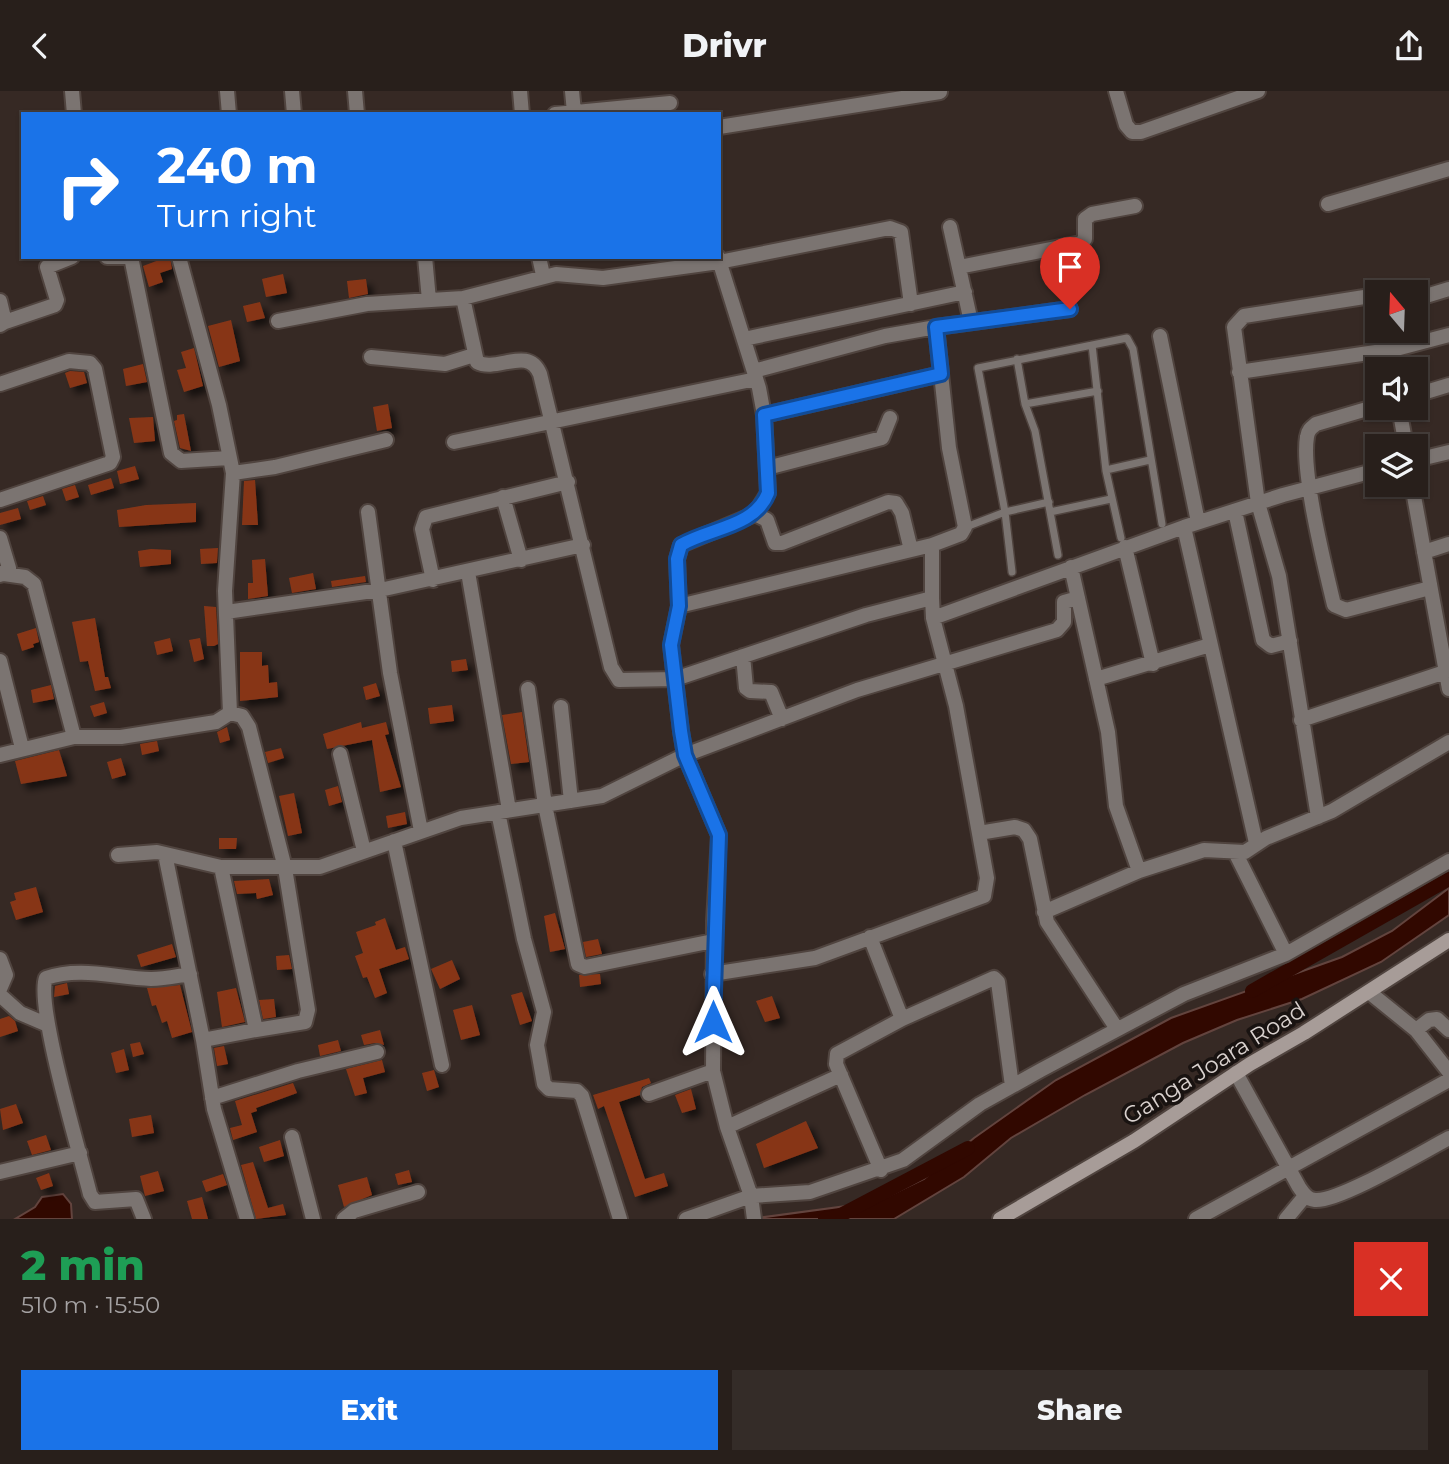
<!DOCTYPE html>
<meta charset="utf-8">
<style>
:root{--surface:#281f1b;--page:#342c28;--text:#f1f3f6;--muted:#a5a2a3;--line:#443d3a;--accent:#1a73e8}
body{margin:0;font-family:Montserrat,sans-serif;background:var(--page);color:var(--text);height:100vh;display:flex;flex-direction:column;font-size:26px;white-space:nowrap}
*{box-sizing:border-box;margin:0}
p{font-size:23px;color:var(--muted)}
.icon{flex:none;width:38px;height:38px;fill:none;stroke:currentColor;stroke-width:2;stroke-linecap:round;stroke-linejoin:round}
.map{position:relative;height:1128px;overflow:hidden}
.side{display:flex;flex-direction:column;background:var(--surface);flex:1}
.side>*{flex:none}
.banner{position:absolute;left:21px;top:21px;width:700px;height:147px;border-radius:0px;box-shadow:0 2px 5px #0004,0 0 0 2px var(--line);background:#1a73e8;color:#fff;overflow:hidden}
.needle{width:46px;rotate:341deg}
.fabs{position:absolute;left:1365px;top:189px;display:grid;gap:14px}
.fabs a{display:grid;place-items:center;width:63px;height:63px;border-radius:0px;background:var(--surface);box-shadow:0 2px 5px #0004,0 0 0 2px var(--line);font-size:35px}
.pin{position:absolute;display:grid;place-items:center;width:60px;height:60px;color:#fff;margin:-72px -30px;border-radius:50% 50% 50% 0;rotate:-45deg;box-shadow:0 0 7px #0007}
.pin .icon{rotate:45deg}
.me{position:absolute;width:77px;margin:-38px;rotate:0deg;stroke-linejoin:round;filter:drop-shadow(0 0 5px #0008)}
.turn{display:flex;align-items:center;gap:24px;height:147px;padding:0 21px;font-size:32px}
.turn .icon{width:91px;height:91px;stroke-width:2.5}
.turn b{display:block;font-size:49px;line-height:60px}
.round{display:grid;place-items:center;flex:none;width:74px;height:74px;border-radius:0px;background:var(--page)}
.head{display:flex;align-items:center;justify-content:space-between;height:119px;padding:0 21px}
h1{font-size:42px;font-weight:800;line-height:52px;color:#1e9e55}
.action{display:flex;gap:14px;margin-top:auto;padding:14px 21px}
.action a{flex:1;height:80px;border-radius:0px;background:var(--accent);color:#fff;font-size:28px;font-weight:800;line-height:80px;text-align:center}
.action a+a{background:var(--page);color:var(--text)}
header{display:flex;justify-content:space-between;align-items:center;height:91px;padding:0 21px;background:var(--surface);font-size:32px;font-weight:800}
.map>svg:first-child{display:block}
.water{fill:#310800;stroke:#63443e;stroke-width:2}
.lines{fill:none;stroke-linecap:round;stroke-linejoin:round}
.canal{stroke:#310800;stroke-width:14}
.building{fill:#873618;filter:url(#shadow)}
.service-casing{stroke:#50443f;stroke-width:10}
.minor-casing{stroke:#50443f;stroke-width:18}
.secondary-casing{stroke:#50443f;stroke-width:18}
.service{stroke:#7b7471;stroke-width:7}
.minor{stroke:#7b7471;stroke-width:14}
.secondary{stroke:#a79c98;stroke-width:14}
.route-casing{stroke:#114b97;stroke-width:18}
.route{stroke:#1a73e8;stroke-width:12}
.labels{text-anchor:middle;stroke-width:7;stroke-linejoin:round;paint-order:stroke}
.street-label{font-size:23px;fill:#d9d1ce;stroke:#191311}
</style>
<header><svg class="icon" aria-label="back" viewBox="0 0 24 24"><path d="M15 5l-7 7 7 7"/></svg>Drivr<svg class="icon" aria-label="share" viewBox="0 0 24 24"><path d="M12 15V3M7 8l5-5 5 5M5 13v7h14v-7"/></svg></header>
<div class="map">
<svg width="1449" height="1128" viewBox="0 0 1449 1128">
<defs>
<filter id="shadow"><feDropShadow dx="6" dy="6" stdDeviation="3.5" flood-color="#0009"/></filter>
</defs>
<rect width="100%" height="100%" fill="#362924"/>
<path class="water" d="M1449,797V824L1381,871L1302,908L1237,929L1183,952L1085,1004L1011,1047L964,1086L894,1128H750L876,1111L924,1088L974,1047L1056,989L1171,927L1342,866L1392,840Z
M63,1103L71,1113L72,1128H15L35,1116L42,1106Z"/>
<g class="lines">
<path class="canal" d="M1252,900L1449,788
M825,1128L839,1125L968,1057"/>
</g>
<path class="building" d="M158,166H170L172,178L160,182L163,191L149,196L143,175L159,169Z
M283,183L287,202L266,206L262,188Z
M366,188L368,203L349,207L347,190Z
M260,211L265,227L247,231L243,215Z
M231,229L240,270L219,276L208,235Z
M194,257L203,295L184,301L177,279L186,277L181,261Z
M143,273L147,291L126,295L123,278Z
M70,280L84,281L87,292L70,297L65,282Z
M388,313L392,337L377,340L373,316Z
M184,323L191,360L180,357L174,330L177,329V324Z
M153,326L155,350L134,352L129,327Z
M135,375L139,388L120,393L117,380Z
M111,387L114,397L91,404L88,394Z
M255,389L258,434H242L244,390Z
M75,394L79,406L66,410L62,398Z
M43,405L46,414L30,419L27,410Z
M196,412V431L119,436L117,419L146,414Z
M18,417L21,428L0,434V422Z
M218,457L217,472L201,473L200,458Z
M151,458L171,459V473L140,476L138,460Z
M265,468L268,505L248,508V492H253L252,469Z
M313,482L316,498L292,502L289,487Z
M365,485L366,491L332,496L331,490Z
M204,515L216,516L218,553L214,555H207Z
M95,527L105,586H108L111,597L95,600L88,570L80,571L72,531Z
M36,537L39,551L33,553L34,556L22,560L17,543Z
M170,547L173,560L157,564L154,551Z
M200,547L204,568L194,571L189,549Z
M240,561H262V575L268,574L269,592L277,591L278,606L240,610Z
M466,568L468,579L452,581L451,570Z
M376,592L380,605L366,609L363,596Z
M51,594L54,608L33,612L31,599Z
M104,611L107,622L94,626L90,615Z
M452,614L454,630L430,633L428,617Z
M522,621L529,671L511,673L502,624Z
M361,631L362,637L386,631L389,643L385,644L401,696L380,701L372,649L327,658L323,643Z
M227,636L230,649L220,652L217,641Z
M157,650L159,660L142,664L140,653Z
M281,657L284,667L268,672L265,661Z
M59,659L67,685L21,693L15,670Z
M121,667L126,684L112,688L107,671Z
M338,695L342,711L329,715L325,699Z
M294,702L302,742L288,745L279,705Z
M405,721L407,733L388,737L386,725Z
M219,747H237L236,758H219Z
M269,788L273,804L257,808L256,802L237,803L234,790Z
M36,796L43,821L16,829L10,811L16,809L14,802Z
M555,822L565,858L550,861L544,825Z
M385,827L396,859L405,856L409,868L379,878L387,902L375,907L367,886L363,887L355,865L363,862L356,841L376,834L375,831Z
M598,848L602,863L586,866L583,851Z
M172,853L176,866L141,876L137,864Z
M289,864L292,878L277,879L276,865Z
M452,869L460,888L440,898L431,878Z
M600,883L601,893L580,896L579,884Z
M67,892L69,903L54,906L55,895Z
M180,894L192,941L172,947L167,930L162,932L156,914L152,915L147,897Z
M236,897L245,931L222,936L217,901Z
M522,901L532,930L520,934L511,904Z
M772,905L780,927L765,931L756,910Z
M274,908L276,926L263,928L259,909Z
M472,914L480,944L461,949L453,919Z
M9,925L15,930L18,940L0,946V928Z
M380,939L384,954L375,952L364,954L361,944Z
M338,949L341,960L320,965L318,954Z
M140,951L144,963L133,966L130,953Z
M224,955L228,973L217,975L214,957Z
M124,958L129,979L116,982L111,962Z
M382,969L385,981L363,987L367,1002L355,1005L346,978Z
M434,979L439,996L427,1000L422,982Z
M649,987L651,992L642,996L640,1004L619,1011L645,1088L664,1082L668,1095L635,1106L604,1015L598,1018L593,1004Z
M293,992L297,1002L256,1017L257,1020L251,1022L257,1041L233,1049L230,1037L242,1034L235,1010Z
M691,998L696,1018L682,1022L675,1004Z
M16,1013L23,1032L3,1039L0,1018Z
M151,1024L154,1042L132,1046L129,1028Z
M806,1030L818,1057L764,1077L756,1053Z
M46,1044L51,1059L32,1064L27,1050Z
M280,1049L284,1065L264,1071L259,1056Z
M253,1071L268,1117L283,1113L286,1124L256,1128L241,1074Z
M409,1079L412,1091L398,1094L395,1083Z
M158,1080L164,1100L145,1105L140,1085Z
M49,1082L53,1095L41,1099L36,1087Z
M223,1083L227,1094L206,1101L202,1090Z
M367,1086L372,1104L344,1116L338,1094Z
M202,1106L208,1128H192L187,1110Z"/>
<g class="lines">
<defs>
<path id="service" d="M1092,254L1106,380L1121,447
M1017,268L1025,313L1035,340L1058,464
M1025,313L1098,300
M1106,379L1150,369
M1049,411L1005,421L978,277L1127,247L1133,258L1162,433
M1050,421L1111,408
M966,436L1005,421L1012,481"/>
<path id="minor" d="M72,0L74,23
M227,0L229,23
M292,0L294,23
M355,0L357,23
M520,0L522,23
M572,0L574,21
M1116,0L1126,34L1132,41H1141L1258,0
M555,23L670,12
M719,36L940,1
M1328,113L1449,78
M950,136L971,231
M107,166H129
M131,166L171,362L181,370L229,367
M425,166L429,209
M539,166L543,184
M718,166L759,297L764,324L768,402L755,423L681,454L677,468L679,515L671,554L681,640L685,664L719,744L714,830L713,980L727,1036L751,1105L810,1101L903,1069L980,1013L1041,979L1184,903L1286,863L1449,770
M959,176L1081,152L1085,148V128L1092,123L1135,115
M463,207L477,271C497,282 528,254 540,283L611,576L619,589L675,588L866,524L932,507V454L961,443L965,436L949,357L936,236L885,245L754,280
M1416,208L1449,198
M0,210L5,231L0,234
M278,230L367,213L463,207L556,183L603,187L719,171L890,137L901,141L911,213
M5,231L55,214L57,209L47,176L72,166
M936,236L1070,218
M1394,240L1397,278
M1160,245L1198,431
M744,248L965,201
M371,266L445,273L474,264
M1239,281L1396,258L1449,244
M0,293L69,270L90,272L95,278L113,366L110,372L0,409
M1416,304L1449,294
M1377,315L1316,333C1311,337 1308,339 1307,346C1301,381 1325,476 1334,514L1346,519L1430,497
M1399,317L1406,355
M764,324L941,283
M454,351L756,288
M1416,369L1449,361
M767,377L882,347L890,327
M233,382L275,376L386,349
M1412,394L1449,598
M503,406L521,469
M1235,420L1263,549L1271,555L1290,550
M368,421L390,582L421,740
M755,423L767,429L775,452H782L888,411L896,412L902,422L911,459
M1184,436L1256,752
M0,447L9,477L0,484
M1125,456L1153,573
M1424,461L1449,453
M1071,476L1108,641L1116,715L1139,780
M468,481L509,719
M4,483L25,486L34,493L74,646
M433,489L422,438L426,426L568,391
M679,515L932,454
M226,521L380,499L583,454
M933,527L1184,436L1283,404L1377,379
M743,565L746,597L750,600L771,601L782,628
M0,570L22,657
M1096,588L1210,554
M528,598L545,714L578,873L585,876L713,850
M561,616L571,710
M230,622L242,625L249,636L285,777L308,919L305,931L256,939
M1301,629L1445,581
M340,663L364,760
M0,664L74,646H121L216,631L230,622L225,500L233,382L219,314L179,166
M498,721L524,848L544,921L537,954L544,993L549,998L577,1000L582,1005L620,1128
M1318,726L1279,485L1258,412L1234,236L1244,225L1377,204
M979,742L1015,736L1024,739L1030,748L1047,831L1117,938
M394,750L442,974
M165,763L203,949L214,1018L247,1128
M1236,763L1286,863
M118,764L157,761L221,776H320L461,727L602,705L685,664L857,599L1057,539L1064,531V511L1078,507
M1044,821L1139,780L1204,759L1245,761L1266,747L1332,720L1449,651
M870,846L902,928
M0,868L6,884L0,898
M712,883L815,867L984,805L987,787L956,615L933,527L932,507
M1369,901L1416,939L1449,981
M0,904L20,922L48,934
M1416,939L1429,929L1437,928L1449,939
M203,949L256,939L221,776
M1236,982L1299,1096C1304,1103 1307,1108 1315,1109C1339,1111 1424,1060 1449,1047
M649,1003L713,980
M212,1007L298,980L377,961
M727,1036L841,984
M292,1046L313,1128
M881,1079L836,973L837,963L902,928L994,887L998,891L1012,995
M0,1081L80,1062
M144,1128L136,1108L95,1111L90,1103C81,1066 35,913 46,887C80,875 116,887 151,888C164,888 177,885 190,883
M344,1128L354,1120L418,1101
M686,1128L751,1105L754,1128
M1196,1128L1449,989
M1286,1128L1305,1105"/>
<path id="secondary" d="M1000,1128L1134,1050L1250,973L1304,942L1449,849"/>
</defs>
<use href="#service" class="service-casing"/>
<use href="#minor" class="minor-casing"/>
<use href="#secondary" class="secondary-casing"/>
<use href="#service" class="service"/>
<use href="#minor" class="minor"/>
<use href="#secondary" class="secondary"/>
</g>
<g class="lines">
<defs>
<path id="route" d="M713,931L719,744L685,664L681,640L671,554L679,515L677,468L681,454C710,437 755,436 768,402L764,324L941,283L936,236L1070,218"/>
</defs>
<use href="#route" class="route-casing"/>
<use href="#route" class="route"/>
</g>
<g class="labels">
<g class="street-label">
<text transform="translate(1214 972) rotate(-32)" y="8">Ganga Joara Road</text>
</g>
</g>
</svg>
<div class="fabs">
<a><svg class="needle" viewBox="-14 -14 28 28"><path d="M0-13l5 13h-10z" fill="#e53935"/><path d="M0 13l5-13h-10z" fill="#a5a2a3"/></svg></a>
<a><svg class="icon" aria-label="sound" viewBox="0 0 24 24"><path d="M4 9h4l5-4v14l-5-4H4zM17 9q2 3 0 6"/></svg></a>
<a><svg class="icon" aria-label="layers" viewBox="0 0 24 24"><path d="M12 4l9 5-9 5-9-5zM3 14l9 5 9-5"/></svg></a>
</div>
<div class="pin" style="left:1070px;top:218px;background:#d93025"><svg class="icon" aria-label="arrive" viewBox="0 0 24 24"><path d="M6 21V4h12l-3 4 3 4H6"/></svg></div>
<svg class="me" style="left:713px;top:931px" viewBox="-20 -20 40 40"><path d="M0-17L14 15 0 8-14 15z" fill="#1a73e8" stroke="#fff" stroke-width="4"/></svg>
<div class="banner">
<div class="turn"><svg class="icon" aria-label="right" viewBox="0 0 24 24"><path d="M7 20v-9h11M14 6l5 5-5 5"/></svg><div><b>240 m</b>Turn right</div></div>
</div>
</div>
<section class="side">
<div class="head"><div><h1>2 min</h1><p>510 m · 15:50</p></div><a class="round" style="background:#d93025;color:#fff"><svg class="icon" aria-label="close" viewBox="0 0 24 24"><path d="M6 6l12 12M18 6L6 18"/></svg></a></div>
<div class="action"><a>Exit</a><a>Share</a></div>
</section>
